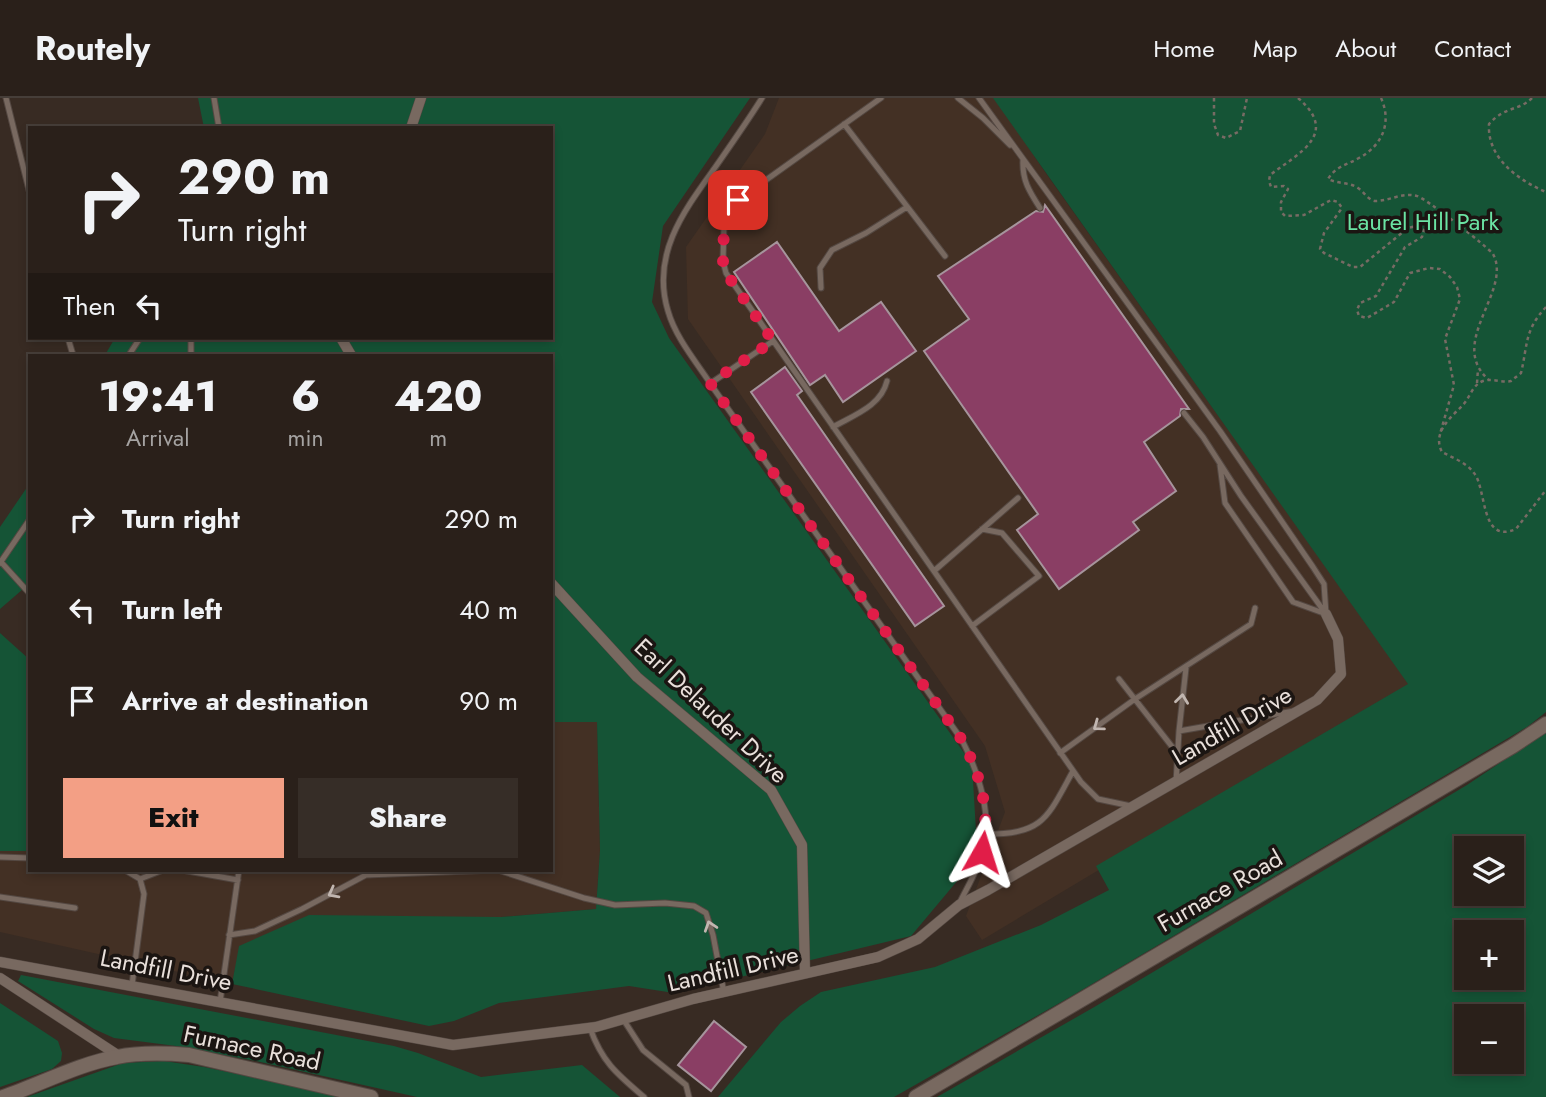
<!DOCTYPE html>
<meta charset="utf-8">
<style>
:root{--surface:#2a201a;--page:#362d27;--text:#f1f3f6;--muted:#a5a3a2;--line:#463e39;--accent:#f39f85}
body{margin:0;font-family:Jost,sans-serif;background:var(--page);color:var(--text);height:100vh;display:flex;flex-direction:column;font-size:26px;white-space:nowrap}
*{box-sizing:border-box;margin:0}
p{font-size:23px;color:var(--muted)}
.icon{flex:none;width:38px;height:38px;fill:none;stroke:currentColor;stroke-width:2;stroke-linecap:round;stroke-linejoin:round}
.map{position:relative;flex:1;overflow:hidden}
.details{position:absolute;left:28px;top:256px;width:525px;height:518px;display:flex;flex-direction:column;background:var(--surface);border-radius:0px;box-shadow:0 4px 10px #0003,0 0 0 2px var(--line)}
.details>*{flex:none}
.banner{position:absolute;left:28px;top:28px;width:525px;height:214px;border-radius:0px;box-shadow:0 4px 10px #0003,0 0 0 2px var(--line);background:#2a201a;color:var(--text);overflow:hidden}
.buttons{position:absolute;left:1454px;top:738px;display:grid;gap:14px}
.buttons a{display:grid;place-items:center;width:70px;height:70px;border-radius:0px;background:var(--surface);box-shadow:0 4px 10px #0003,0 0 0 2px var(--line);font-size:35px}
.pin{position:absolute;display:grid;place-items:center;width:60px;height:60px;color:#fff;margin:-30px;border-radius:14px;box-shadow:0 4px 10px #0006}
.me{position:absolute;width:77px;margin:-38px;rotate:6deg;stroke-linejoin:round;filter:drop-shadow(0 0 5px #0008)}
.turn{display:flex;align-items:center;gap:24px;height:147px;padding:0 35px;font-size:32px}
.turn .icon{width:91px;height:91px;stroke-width:2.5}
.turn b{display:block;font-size:49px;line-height:60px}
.then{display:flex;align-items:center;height:66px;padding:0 35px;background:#0003;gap:14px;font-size:26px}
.eta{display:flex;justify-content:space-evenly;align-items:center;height:119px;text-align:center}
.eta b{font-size:42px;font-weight:800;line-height:49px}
.primary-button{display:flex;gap:14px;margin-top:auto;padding:14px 35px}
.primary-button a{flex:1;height:80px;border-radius:0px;background:var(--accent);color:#111;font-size:28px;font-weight:800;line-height:80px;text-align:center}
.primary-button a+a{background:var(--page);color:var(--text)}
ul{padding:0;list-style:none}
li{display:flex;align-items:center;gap:21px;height:91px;padding:0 35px}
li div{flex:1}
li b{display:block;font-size:26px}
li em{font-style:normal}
header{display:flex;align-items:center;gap:42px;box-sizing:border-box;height:98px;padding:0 35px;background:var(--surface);border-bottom:2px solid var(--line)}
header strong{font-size:33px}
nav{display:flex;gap:38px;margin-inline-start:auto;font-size:24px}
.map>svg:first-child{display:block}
.built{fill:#433024}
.green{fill:#155436;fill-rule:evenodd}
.building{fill:#8a3e64;stroke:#a6949c;stroke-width:2}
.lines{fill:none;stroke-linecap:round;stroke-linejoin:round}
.lane-casing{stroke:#544842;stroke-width:7}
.street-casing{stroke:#544842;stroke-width:11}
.secondary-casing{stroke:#544842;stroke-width:16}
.path{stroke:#776b64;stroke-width:2.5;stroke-dasharray:3.5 3.5;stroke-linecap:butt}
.lane{stroke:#786960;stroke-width:5}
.street{stroke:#786960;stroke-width:10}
.secondary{stroke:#786960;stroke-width:14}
.oneway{stroke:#c1b6b0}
.route{stroke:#e11d48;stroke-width:12;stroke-dasharray:0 21.6}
.labels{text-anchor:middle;stroke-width:7;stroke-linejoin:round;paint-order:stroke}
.park-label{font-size:24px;fill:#6be3a3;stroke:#1b1512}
.street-label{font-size:24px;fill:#e9e0db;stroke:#1b1512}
</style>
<header>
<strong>Routely</strong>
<nav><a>Home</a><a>Map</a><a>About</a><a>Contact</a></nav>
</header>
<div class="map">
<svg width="1546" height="999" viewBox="0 0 1546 999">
<rect width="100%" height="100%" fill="#382b23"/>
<path class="built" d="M779,0H995L1047,77L1409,586L982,842L966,818L1005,714L985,648L688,221L686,149L765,36Z
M551,624H597L600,752L596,811L501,819L240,848L232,886L0,834V753H30V772H551Z"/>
<path class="green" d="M198,0H750L663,128L652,204L669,240L972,666L976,733L963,776L911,838L674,895L629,888L499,905L454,923L429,928L232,886L239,848L309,817L501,819L596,811L600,752L597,624H551V257H105L115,240H551V30H204Z
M993,0H1546V614L1527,629L1070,899L894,999H718L781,924L800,908L821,894L935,869L1041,827L1109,792L1096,768L1408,586Z
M30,385V485L0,511V429Z
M0,535L30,562V753H0Z
M1546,634V999H937L1096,908L1467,687ZM1466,751H1512V796H1466ZM1466,835H1512V880H1466ZM1466,919H1512V964H1466Z
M21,877L394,948L418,955L481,979L582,967L620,999H417L256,963L176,948L114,940L94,931L18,883Z
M0,905L58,943L62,955L61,963L52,971L0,989Z
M164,963L204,969L345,999H27L123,965Z"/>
<path class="building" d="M1045,107L1189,311H1181L1180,318L1144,344L1176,393L1133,424L1139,432L1059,491L1017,432L1038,416L924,253L969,221L938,178L1036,113L1043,114Z
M777,144L839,233L881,204L916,253L843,304L825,277L810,287L734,174Z
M785,269L802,293L797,297L944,508L915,528L751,294Z
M714,923L746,949L711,993L678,967Z"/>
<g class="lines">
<defs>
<path id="lane" d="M6,0L30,96
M214,0L219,30
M762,0C747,24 730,48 714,71C683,114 651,157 668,213C676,241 698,266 714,291L962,642C979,676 993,716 983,754C978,771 968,788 960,804
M881,0L738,102L724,127L723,163L726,175L1081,684L1098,701L1131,708
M958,0L983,20L1010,47
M979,0L1220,333L1313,469L1324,486L1326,516
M844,26L945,158
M1023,62C1022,82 1029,93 1040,110
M821,190L820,170L832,152L866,135L907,109
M68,240L73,257
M191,240V257
M129,257L140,240
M711,285L773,243
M1184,315L1203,339L1241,398L1326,516
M833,329C854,317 881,308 887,283
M1220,367L1225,405L1293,504L1326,516
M1,464L30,496
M0,465L30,421
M934,473L1018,400
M972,528L1039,478L1002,435L982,431
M1119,581L1177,655
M1179,633L1186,570
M1060,655L1135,601L1251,526L1255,510
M1176,685L1179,633L1294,613
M986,736C1044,736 1047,720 1073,673
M0,759L30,760
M125,772L140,781L144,796L132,887
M182,772L238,782
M498,772L584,800L615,807L665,805L694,808L706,815L713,837L724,895
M140,781L163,772H179
M0,799L75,810
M229,837L255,833L302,811L366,777L495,772
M220,904L239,772
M623,921L643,952L686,987L689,999
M590,930C602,964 617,976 644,999"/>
<path id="street" d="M411,30L421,0
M341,240L351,257
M551,485L637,579L771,692L802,747L805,875
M0,864L453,947L596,929L693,901L878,859L918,841L959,807L988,792L1317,602L1341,576L1338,541L1326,516
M0,880L119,958"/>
<path id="secondary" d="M3,999C41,986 78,966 117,959C141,954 165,955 189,957L371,999
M916,999L1513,648L1546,626"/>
</defs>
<use href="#lane" class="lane-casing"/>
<use href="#street" class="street-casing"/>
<use href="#secondary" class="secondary-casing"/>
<path class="path" d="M1214,0V26L1218,37L1226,40L1240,33L1247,0
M1298,0C1340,36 1299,55 1270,77L1269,83L1271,89L1284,88L1288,91L1281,104V114L1285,118L1304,117L1331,102L1338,104L1342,110L1324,135L1320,151L1324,155L1353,169H1360L1408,130L1417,128L1424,132L1422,139L1405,149L1376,198L1360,205L1357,212L1359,218L1367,220L1394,204L1410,175L1429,170L1440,171L1450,179L1457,189L1460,201L1445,241L1454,287L1440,336
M1381,0C1392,24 1383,47 1359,60C1347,67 1336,68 1328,81C1338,86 1349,84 1358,90C1364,94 1368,102 1375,103C1390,103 1402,94 1417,98C1424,99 1489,150 1493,156C1513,193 1446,245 1489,282
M1532,0C1519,13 1505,8 1489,26C1487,60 1518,82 1546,94
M1546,209C1524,233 1528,246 1521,275L1511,283C1502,285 1492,280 1483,283C1472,287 1470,300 1462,308C1450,320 1432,335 1442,354C1453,360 1467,365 1474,375C1487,391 1480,447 1516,431L1546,392
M1477,285L1478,271"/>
<use href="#lane" class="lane"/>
<use href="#street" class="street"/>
<use href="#secondary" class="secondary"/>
</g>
<defs><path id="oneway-chevron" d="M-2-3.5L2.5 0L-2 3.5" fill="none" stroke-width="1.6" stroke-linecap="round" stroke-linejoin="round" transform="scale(1.75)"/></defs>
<g class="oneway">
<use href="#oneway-chevron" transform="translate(1182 601) rotate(-83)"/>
<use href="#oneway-chevron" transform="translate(1098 628) rotate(144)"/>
<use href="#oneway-chevron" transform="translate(333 795) rotate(152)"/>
<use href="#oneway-chevron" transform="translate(710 828) rotate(-108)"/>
</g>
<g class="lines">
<path class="route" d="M738,102L724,127L723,163L726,175L773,243L710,285L962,642C981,678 991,714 982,754"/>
</g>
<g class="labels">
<g class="park-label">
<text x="1423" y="132">Laurel Hill Park</text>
</g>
<g class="street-label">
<text transform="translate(711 613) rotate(43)" y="8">Earl Delauder Drive</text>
<text transform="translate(1232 628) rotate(-30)" y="8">Landfill Drive</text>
<text transform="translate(1220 793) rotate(-30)" y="8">Furnace Road</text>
<text transform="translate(733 871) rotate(-13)" y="8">Landfill Drive</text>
<text transform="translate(166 872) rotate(11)" y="8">Landfill Drive</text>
<text transform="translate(252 950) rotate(12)" y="8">Furnace Road</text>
</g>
</g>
</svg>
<div class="buttons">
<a><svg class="icon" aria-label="layers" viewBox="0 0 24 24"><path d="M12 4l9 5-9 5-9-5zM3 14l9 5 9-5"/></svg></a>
<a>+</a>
<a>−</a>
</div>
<div class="pin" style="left:738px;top:102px;background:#d93025"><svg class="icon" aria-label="arrive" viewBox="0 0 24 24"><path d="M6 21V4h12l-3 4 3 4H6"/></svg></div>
<svg class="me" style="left:982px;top:754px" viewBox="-20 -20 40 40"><path d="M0-17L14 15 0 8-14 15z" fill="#e11d48" stroke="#fff" stroke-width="4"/></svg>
<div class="banner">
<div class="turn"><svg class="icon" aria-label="right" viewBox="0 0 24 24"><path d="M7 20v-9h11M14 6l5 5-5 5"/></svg><div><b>290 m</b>Turn right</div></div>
<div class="then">Then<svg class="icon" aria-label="left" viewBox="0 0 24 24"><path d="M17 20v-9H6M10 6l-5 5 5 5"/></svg></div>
</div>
<section class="details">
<div class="eta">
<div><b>19:41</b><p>Arrival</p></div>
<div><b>6</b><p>min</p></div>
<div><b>420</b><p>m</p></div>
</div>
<ul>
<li><svg class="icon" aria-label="right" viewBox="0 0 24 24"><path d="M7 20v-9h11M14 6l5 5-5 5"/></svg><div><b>Turn right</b></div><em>290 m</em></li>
<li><svg class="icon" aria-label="left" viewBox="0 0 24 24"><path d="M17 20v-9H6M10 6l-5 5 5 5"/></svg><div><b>Turn left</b></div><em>40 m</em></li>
<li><svg class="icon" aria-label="arrive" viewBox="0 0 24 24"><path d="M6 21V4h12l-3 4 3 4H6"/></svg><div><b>Arrive at destination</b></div><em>90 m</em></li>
</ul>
<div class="primary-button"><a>Exit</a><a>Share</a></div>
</section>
</div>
